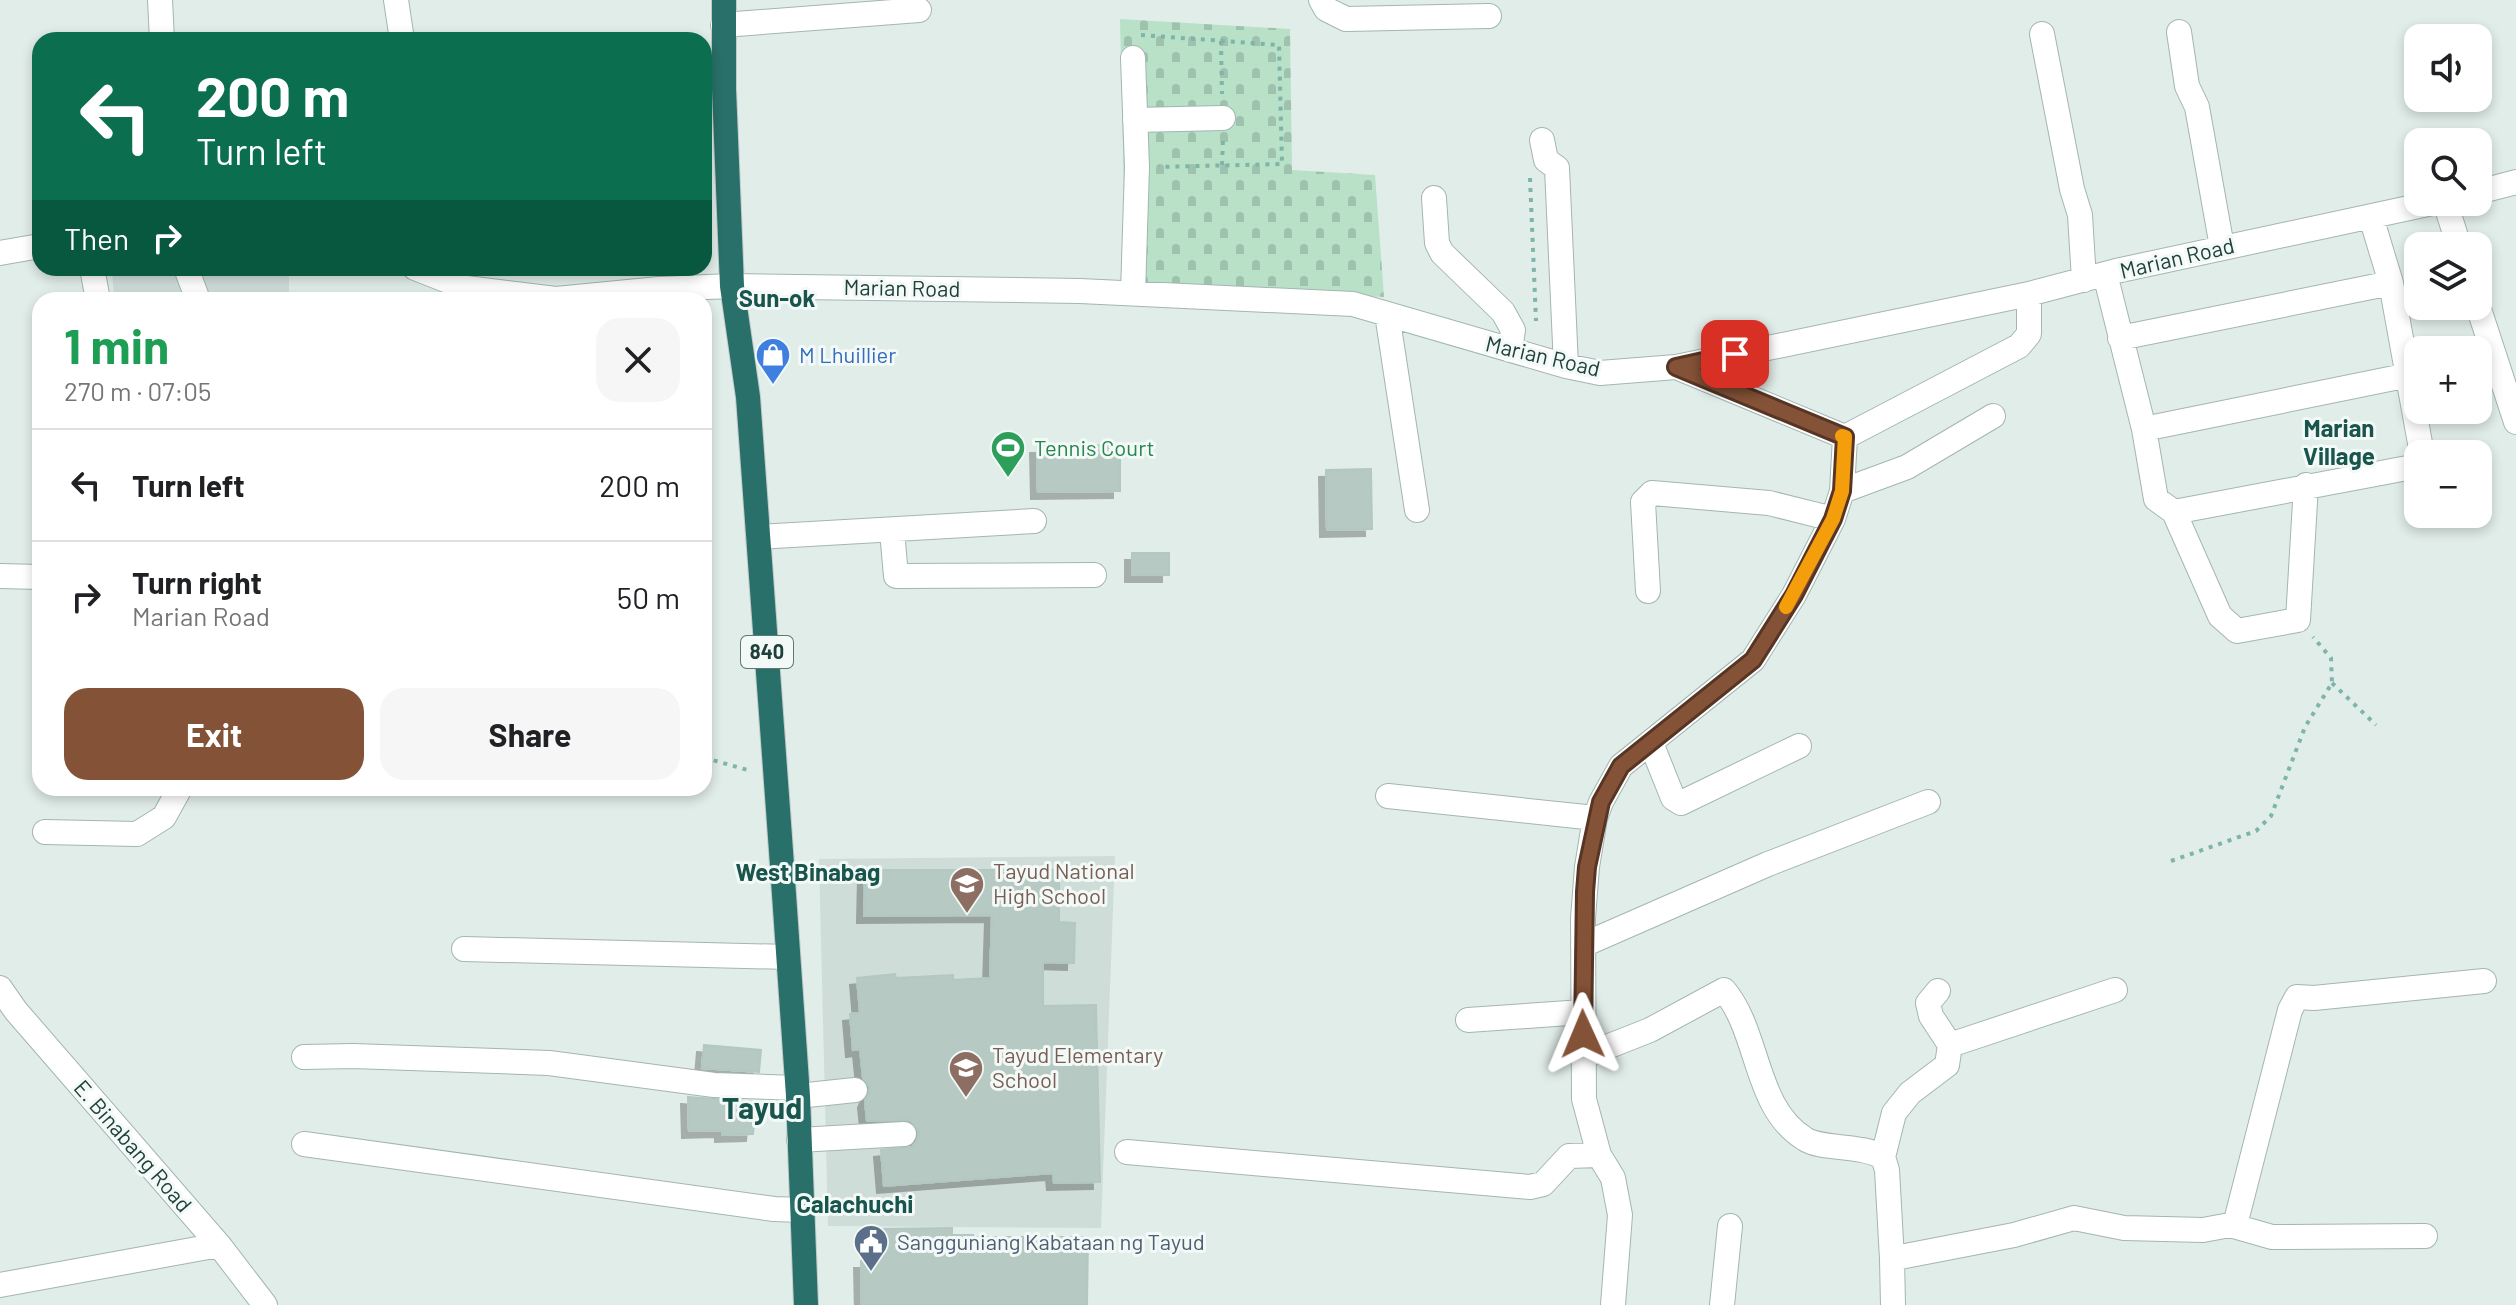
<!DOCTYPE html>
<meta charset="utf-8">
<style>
:root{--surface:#fff;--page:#f6f6f6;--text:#202124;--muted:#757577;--line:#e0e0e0;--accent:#845237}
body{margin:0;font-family:Barlow,sans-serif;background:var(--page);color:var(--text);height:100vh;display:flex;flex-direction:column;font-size:30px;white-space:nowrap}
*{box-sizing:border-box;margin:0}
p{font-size:26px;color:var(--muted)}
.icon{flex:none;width:44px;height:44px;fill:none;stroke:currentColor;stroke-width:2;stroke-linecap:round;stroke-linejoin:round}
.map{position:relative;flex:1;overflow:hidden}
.sheet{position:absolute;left:32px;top:292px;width:680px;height:504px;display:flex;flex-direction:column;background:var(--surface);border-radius:24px;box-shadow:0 4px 12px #0003}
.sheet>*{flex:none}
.guide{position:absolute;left:32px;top:32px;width:680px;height:244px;border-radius:24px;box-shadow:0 4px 12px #0003;background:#0b6e4f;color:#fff;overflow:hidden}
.tools{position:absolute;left:2404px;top:24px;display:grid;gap:16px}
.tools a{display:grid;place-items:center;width:88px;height:88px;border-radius:16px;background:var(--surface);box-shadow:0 4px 12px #0003;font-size:40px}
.pin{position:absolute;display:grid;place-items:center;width:68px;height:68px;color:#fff;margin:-34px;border-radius:16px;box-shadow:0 4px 12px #0006}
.me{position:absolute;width:88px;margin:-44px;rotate:359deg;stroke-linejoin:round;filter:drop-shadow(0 0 6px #0008)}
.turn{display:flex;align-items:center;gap:28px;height:168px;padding:0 32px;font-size:36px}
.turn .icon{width:104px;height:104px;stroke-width:2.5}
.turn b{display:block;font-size:56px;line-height:68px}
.then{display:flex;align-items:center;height:76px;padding:0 32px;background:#0003;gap:16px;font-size:30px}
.round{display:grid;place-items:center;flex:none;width:84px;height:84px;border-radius:24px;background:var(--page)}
.head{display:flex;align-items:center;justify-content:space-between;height:136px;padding:0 32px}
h1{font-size:48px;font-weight:700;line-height:60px;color:#1e9e55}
.cta{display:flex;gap:16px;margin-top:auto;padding:16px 32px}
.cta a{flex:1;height:92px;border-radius:24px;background:var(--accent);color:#fff;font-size:32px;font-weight:700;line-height:92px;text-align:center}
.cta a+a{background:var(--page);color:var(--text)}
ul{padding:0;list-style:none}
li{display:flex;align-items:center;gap:24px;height:112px;padding:0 32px;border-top:2px solid var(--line)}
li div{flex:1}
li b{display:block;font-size:30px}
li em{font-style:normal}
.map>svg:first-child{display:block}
.built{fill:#cfddd9}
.cemetery{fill:url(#cemetery-stones)}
.building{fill:#b6c9c3;stroke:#b3c8c2;stroke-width:2;filter:url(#shadow)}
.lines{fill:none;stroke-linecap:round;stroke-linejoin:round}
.minor-casing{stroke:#a3b6b1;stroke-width:26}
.highway-casing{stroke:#c1cac8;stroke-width:26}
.path{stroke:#7eb4aa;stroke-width:4;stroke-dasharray:4 6;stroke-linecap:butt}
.minor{stroke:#fff;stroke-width:24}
.highway{stroke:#287069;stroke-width:24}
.route-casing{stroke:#563524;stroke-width:20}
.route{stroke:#845237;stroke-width:14}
.slow{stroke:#f59e0b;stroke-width:14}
.labels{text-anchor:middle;stroke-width:6;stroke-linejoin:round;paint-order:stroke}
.shield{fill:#f2f9f7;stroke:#5f7873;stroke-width:2}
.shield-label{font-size:20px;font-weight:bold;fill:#20403b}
.street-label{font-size:22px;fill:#20403b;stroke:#f2f9f7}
.shop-label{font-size:22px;fill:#366cbe;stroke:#f2f9f7;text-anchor:start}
.leisure-label{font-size:22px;fill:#27864d;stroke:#f2f9f7;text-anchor:start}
.education-label{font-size:22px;fill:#785e54;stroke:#f2f9f7;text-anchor:start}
.service-label{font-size:22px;fill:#4e5e75;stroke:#f2f9f7;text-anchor:start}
.neighbourhood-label{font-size:24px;font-weight:bold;fill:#19554d;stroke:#f2f9f7}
.district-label{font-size:30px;font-weight:bold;fill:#19554d;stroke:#f2f9f7}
</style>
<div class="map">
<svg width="2516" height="1305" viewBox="0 0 2516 1305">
<defs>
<pattern id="cemetery-stones" width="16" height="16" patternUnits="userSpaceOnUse" patternTransform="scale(2)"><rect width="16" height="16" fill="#b8e1c8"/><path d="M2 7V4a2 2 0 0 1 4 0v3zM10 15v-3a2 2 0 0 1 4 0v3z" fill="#9ec2ad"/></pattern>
<filter id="shadow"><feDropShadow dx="-7" dy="7" stdDeviation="0" flood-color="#0004"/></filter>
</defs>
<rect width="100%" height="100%" fill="#e1ede9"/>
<path class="built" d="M112,268H289V300H114Z
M1115,856L1101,1228L828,1226L819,859Z"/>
<path class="cemetery" d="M1120,19L1290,29L1292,170L1375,175L1384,297L1126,284Z"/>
<path class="building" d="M1120,445V491L1038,492L1037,446Z
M1371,469L1372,529L1327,530L1326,470Z
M1132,553H1169V575H1132Z
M865,870H1059V922L1075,923L1074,963L1043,962V1006L1096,1005L1100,1182L1054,1183L1053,1173L884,1186L881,1150L912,1147L917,1141L919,1132L910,1120L867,1121L865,1101L870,1088L863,1078L860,1049L853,1050L850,1014L860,1013L857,978L895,974L896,978L953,975V980L990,978L992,915L864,916Z
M704,1045L761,1050L759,1072L702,1068Z
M688,1097L756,1102L753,1134L722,1135V1130L689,1131Z
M952,1228V1235H973V1237H1088L1087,1305H862L861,1261H873V1229Z"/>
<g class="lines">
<defs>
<path id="minor" d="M160,0L162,40
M396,0L402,40
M1321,0L1326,9L1346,19L1489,16
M723,25L919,10
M2179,32L2187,86L2197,107L2222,247
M2042,34L2072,189L2080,215L2084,280
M1133,58L1137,167L1133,293
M1135,120L1223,118
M1542,140L1546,160L1557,168L1566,366
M2478,192L2516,182
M1434,198L1437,243L1442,253L1503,312L1513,330L1510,350
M2445,202L2459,246
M2371,217L2391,283L2422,454
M0,253L40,246
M92,268L98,300
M186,268L198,300
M415,268L466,288L556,299L659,289L732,286L1080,291L1353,304L1566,366L1600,373L1676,367L2029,294L2116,271L2437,202
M2105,274L2144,429L2156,499L2174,512L2220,616L2237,631L2298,620L2306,485
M2478,306L2516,422
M1387,314L1417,510
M2120,338L2391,283
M1676,367L1845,437L2019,346L2029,334V294
M2144,429L2409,375
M1842,491L1907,467L1993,416
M2174,512L2418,466
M892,531L896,576L1094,575
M758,537L1034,521
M0,576L40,577
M1648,591L1643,502L1652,493L1769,503L1833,519
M1651,743L1673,798L1681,803L1799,746
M1388,796L1595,818
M45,832L137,834L164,817L180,788
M1583,945L1768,864L1928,802
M464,949L788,957
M0,988L16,1011L219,1245L265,1305
M1468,1020L1583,1012
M1950,1045L2115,990
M1584,1056L1650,1030L1724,990C1760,1033 1754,1108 1805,1139C1822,1150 1859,1144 1883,1157L1887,1170L1892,1259
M304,1057L353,1056L549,1063L714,1085L797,1088
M798,1096L855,1090
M799,1140L904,1134
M304,1144L774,1209L802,1210
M1127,1152L1530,1187L1543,1184L1569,1156L1599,1155
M1883,1157L1894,1113L1910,1093L1947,1065L1950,1045L1931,1016L1928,1003L1938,991
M2230,1225L2272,1237L2425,1236
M0,1285L219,1245
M1613,1305L1620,1215L1613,1178L1599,1155L1584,1099L1583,918L1587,867L1595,818L1601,802L1621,766L1753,660L1794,595L1833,519L1842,491L1845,437
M1722,1305L1730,1226
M1893,1305L1892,1259L1900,1257L2014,1235L2074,1218L2124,1228L2203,1230L2230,1225L2236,1221L2290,1010L2297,997L2314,998L2484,981"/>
<path id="highway" d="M724,0V89L732,286L748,397L781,851L798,1096L806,1305"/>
</defs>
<use href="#minor" class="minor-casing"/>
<use href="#highway" class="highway-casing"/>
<path class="path" d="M1141,35L1279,45L1282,164L1159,167
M1221,41L1222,94
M1222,165L1223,139
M1530,178L1536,321
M2332,683L2376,725
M704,760L709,759L751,771
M2171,861L2256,831L2271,816L2305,727L2332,683L2331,658L2313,637"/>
<use href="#minor" class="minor"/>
<use href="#highway" class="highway"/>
</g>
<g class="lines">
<defs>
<path id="route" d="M1583,1034L1585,892L1587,867L1601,802L1621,766L1753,660L1794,595L1833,519L1842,491L1845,437L1676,367L1735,354"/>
</defs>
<use href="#route" class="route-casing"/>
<use href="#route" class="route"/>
<path class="slow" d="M1786,607L1833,519L1842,491L1845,437L1842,436"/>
</g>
<defs>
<symbol id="shop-pin" viewBox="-11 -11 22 30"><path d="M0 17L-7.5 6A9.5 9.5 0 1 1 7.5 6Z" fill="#3f7fe0" stroke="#f2f9f7"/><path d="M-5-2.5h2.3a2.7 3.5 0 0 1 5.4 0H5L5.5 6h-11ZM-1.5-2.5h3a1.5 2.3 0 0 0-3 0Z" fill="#fff"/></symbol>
<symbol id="stadium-pin" viewBox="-11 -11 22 30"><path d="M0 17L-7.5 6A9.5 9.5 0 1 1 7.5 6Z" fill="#2e9e5b" stroke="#f2f9f7"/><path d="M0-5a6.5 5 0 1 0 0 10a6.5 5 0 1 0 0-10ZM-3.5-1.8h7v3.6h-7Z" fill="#fff"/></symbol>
<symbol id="school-pin" viewBox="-11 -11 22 30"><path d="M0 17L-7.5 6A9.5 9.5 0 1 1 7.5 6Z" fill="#8d6e63" stroke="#f2f9f7"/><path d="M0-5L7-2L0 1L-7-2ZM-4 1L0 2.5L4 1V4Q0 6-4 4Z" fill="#fff"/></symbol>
<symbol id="civic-pin" viewBox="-11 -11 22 30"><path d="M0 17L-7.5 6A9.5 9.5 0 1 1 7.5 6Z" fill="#5c6f8a" stroke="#f2f9f7"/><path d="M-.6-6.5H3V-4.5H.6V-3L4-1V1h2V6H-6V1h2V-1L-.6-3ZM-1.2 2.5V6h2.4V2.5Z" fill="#fff"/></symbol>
</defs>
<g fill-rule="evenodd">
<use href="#shop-pin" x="753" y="335" width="40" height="54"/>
<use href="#stadium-pin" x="988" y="428" width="40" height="54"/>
<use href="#school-pin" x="947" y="864" width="40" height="54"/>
<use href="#school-pin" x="946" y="1048" width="40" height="54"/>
<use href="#civic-pin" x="851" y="1222" width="40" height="54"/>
</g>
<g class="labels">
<rect class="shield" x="741" y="636" width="52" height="32" rx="6"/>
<g class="shield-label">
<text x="767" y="659">840</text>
</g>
<g class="street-label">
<text transform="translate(2177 258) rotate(-13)" y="8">Marian Road</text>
<text transform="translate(902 288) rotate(1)" y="8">Marian Road</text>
<text transform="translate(1543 356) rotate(13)" y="8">Marian Road</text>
<text transform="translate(133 1146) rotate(49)" y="8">E. Binabang Road</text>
</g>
<g class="shop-label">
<text x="799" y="363">M Lhuillier</text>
</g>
<g class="leisure-label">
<text x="1034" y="456">Tennis Court</text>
</g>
<g class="education-label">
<text x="993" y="879">Tayud National<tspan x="993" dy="25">High School</tspan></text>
<text x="992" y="1063">Tayud Elementary<tspan x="992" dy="25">School</tspan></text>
</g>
<g class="service-label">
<text x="897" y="1250">Sangguniang Kabataan ng Tayud</text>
</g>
<g class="neighbourhood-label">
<text x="777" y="307">Sun-ok</text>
<text x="2339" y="437">Marian<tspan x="2339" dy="28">Village</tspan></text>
<text x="808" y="881">West Binabag</text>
<text x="855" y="1213">Calachuchi</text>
</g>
<g class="district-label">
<text x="762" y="1119">Tayud</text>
</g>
</g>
</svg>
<div class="tools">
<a><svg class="icon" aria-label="sound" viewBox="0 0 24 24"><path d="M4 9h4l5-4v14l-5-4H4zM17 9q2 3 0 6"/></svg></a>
<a><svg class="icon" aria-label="search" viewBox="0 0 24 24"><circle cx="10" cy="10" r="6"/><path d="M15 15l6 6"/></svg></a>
<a><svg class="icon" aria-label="layers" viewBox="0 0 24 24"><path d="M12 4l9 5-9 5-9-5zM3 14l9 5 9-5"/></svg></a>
<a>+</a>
<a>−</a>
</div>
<div class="pin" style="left:1735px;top:354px;background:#d93025"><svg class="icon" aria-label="arrive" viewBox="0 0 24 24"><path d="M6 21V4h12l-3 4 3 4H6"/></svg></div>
<svg class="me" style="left:1583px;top:1034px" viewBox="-20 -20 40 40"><path d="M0-17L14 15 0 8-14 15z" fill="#845237" stroke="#fff" stroke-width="4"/></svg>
<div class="guide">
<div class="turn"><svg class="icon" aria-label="left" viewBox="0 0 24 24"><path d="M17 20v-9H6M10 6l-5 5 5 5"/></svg><div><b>200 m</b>Turn left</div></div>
<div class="then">Then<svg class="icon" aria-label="right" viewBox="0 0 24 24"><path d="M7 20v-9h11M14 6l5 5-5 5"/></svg></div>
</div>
<section class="sheet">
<div class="head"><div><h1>1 min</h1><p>270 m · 07:05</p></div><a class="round"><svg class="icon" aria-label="close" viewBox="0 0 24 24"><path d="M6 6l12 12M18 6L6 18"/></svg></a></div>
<ul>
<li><svg class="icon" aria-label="left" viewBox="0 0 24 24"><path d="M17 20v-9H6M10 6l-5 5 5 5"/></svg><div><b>Turn left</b></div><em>200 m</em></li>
<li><svg class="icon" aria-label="right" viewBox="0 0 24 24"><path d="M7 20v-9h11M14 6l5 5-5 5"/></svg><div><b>Turn right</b><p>Marian Road</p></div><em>50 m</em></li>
</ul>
<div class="cta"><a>Exit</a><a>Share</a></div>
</section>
</div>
